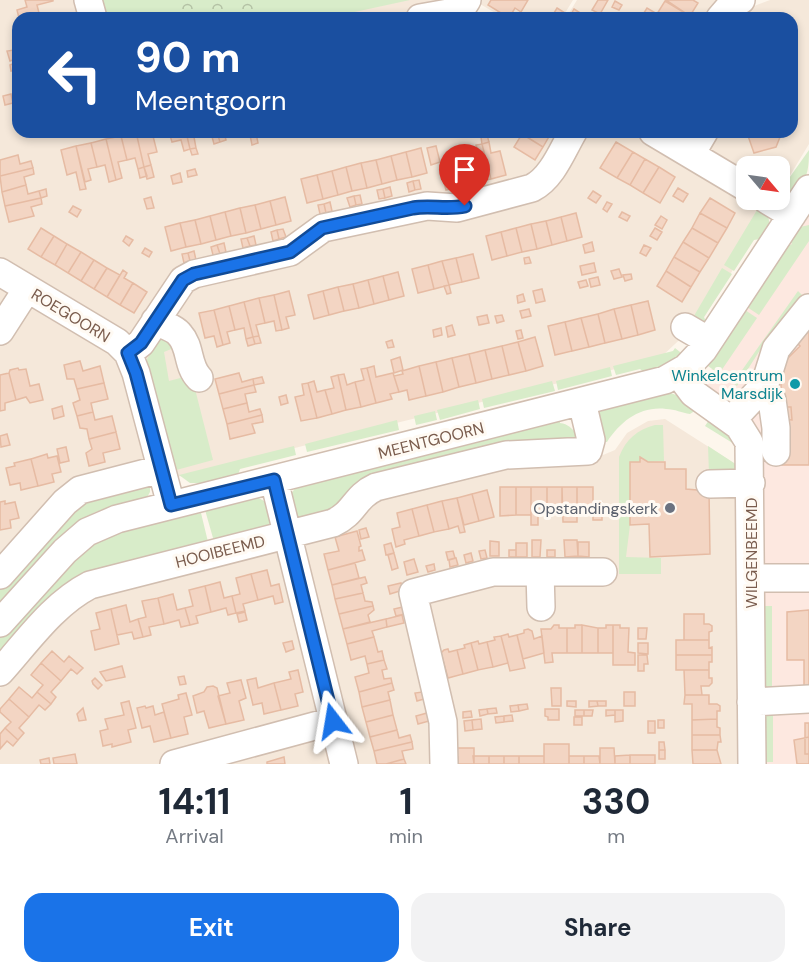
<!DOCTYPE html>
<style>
:root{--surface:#fff;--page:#f2f2f3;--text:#1f2937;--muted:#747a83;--accent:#1a73e8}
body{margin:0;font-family:"DM Sans",sans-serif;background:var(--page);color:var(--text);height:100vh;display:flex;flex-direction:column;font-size:22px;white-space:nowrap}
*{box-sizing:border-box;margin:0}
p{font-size:20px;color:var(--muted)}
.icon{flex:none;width:33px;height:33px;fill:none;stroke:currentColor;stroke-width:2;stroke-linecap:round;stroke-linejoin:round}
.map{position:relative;height:764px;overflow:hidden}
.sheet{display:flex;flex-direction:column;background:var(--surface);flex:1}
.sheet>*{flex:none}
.guide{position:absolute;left:12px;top:12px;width:786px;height:126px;border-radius:18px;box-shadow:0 3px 9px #0003;background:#1a4fa0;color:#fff;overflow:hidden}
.needle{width:39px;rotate:119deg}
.tools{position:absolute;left:736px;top:156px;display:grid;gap:12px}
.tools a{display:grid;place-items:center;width:54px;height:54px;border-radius:12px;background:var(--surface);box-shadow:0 3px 9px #0003;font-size:30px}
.pin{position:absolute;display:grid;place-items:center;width:51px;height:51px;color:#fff;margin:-62px -26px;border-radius:50% 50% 50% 0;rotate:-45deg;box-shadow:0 0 6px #0007}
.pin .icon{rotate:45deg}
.me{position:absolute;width:66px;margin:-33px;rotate:346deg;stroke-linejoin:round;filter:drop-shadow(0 0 4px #0008)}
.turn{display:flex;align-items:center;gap:21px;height:126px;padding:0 24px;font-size:27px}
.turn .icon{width:78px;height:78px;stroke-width:2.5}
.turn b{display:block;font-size:42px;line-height:51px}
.eta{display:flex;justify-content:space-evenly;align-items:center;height:102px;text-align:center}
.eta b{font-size:36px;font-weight:700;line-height:42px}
.cta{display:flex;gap:12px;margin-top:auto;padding:12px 24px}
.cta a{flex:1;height:69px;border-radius:18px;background:var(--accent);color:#fff;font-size:24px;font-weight:700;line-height:69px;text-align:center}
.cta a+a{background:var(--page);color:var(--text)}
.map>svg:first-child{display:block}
.residential{fill:#f5e8da}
.commercial{fill:#fde8e0}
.grass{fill:#d8ecc9}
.forest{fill:url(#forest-crowns)}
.building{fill:#f3d5c3;stroke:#e6bba3;stroke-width:1.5}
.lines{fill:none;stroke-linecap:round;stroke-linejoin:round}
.minor-casing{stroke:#d1beb0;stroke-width:30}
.minor{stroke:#fff;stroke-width:27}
.route-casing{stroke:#114b97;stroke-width:15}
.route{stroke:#1a73e8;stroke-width:10}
.culture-dot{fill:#0f9aa8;stroke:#fffaf3;stroke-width:2}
.worship-dot{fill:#6b7280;stroke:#fffaf3;stroke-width:2}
.labels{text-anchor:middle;stroke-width:6;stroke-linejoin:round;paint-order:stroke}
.street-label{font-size:16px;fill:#7a5c4d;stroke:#fffaf3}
.culture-label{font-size:16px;fill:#0d838f;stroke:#fffaf3;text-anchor:end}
.worship-label{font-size:16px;fill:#5b616d;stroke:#fffaf3;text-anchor:end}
</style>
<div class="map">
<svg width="809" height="764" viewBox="0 0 809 764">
<defs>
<pattern id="forest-crowns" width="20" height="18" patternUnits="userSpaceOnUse" patternTransform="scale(1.5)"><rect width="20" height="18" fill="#d8ecc9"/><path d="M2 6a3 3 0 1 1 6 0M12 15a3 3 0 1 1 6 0" fill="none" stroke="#b4c2a5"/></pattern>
</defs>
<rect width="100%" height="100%" fill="#fdf6ec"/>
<path class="residential" d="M0,0H448L437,18H18V132H638L656,143L663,132H792V18H731L733,14L770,0H809V144L780,192V166H747V200H775L705,316L660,358L177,477L152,464L0,566Z
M482,0H573L562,18H504L480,4Z
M577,0H718L706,18H566Z
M665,419L737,465L742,764H0V688L73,602L376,496L517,457L603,455L615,450L627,433L648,421Z"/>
<path class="commercial" d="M809,216V764H759L760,445L701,387L750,306Z"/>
<path class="grass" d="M98,0H410L327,18H102Z
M809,150C809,169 808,189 784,193L780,191Z
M760,205C771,217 771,223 766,238L754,240L734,271L724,265Z
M809,225V241L759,315L744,305L785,242L791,245L792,243L786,240L800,227Z
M722,268L732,274L704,317L708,327L691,321Z
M798,291L802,295L775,335L766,341L737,386L733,383Z
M745,310L757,318L719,374L704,363Z
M164,332L176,347L164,352L169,381L184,377L194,385L213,460L169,472L143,369L147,359Z
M675,348L685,356L649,376L640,369L616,375L613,366L673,351Z
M610,367L612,376L558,390L556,381Z
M552,381L555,391L484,408L482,399Z
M668,392L676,395L696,410L690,414C682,413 675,409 666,409C640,406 621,421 607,442H601L597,412L600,408Z
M478,400L480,409L440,420L437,410Z
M435,411L437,420L416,425L414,416Z
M711,417L729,429L739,447L705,426Z
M397,420L399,430L307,452L305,444Z
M560,420V423C568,424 572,428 577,435L575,439L297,520L291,494L296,487Z
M655,425H663L664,461L648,462L640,458V462H630V525L626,557L661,558V574H619V457C626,439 637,430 655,425Z
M294,446L296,455L240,469L236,480L200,489L199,483H190L179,475Z
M708,446L737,465V474H709Z
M145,485L150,487V492L145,501C131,504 117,505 104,509C59,523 29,574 0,607V586L83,498Z
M257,497L269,504L273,522L268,529L215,545L205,510Z
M189,510L191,515L201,513L209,546L99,572L0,659V636L36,596L97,537Z
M760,606H772V694H760Z
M761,710L773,714V762H761Z"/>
<path class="forest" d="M167,0H246L255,6L256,18H170Z"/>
<path class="building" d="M25,0H53V1L37,5L39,13L19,18L17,10L27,7Z
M491,0H528L521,12L515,8L509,18L488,5Z
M598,0H608L600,14L592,10Z
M666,0H693L698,3L690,16Z
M615,1L622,5L619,10L612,7Z
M665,1L690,16L689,18H646L642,16L647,8L657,14Z
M557,8L565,13L562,18L554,13Z
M574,9L588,18H569Z
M39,13L40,18H19Z
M14,50L16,59L10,61L7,51Z
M15,63L16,70L11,71L10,65Z
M11,94L13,103L5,105L3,96Z
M136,132L144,167L138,169L135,158L127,160L121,136Z
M136,132H152L157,152L148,154L151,165L144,167Z
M169,132H186L190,149L184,151L181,140L172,142Z
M186,132H202V135L194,137L196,148L190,149Z
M202,132H217L220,142L214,144L211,133L202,135Z
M217,132H224L226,140L220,142Z
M523,132H549L551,133L543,147L522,134Z
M782,132L776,147L754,153L747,133Z
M256,133L258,143L252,145L250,135Z
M522,134L543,147L535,160L514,147Z
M487,135L489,142L482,144L481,137Z
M121,136L127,160L118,162L122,178L116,180L106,139Z
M106,139L116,180L109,182L105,165L97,167L91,143Z
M489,142L491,153L500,151L506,175L491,179L482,144Z
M616,142L633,152L617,178L600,168Z
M91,143L97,167L88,169L91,180L85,182L76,146Z
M482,144L491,179L476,182L470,158L479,156L476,145Z
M76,146L86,189L80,190L76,172L67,175L61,150Z
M436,146L440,162L431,165L427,148Z
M196,148L198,154L192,155L190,149Z
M421,148L427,173L412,177L406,152Z
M459,149L462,160L470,158L476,182L461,186L452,151Z
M452,151L461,186L446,190L440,166L449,164L446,153Z
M406,152L412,177L397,180L391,156Z
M633,152L645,159L630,185L617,178Z
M18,155L20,164L31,161L33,168L0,176V160Z
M391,156L397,180L382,184L376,160Z
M645,159L659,167L643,193L630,185Z
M376,160L382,184L367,188L361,163Z
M361,163L367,188L352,191L346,167Z
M151,165L154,177L147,179L144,167Z
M144,167L147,176L140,178L138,169Z
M346,167L352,191L338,195L332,171Z
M659,167L675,177L660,203L643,193Z
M33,168L34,174L24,177L26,185L2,192L0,176Z
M195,169L197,175L188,177L187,171Z
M332,171L338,195L323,199L317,175Z
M180,173L182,182L173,184L171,176Z
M317,175L323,199L307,203L301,179Z
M419,180L421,189L415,190L413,181Z
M413,181L415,190L409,192L407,183Z
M26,185L28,194L39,191L41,198L5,206L2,192Z
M390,187L392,196L385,198L383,189Z
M678,188L688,194L683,202L673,196Z
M46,189L47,196L41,198L39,191Z
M383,189L385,198L379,199L377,190Z
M593,191L601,196L596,203L588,198Z
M360,195L362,204L356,205L354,196Z
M354,196L356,205L350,207L347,198Z
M151,197L154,208L147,209L144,199Z
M285,197L291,221L276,225L270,201Z
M41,198L42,204L31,207L34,216L9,222L5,206Z
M710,198L735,213L727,228L700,213Z
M270,201L276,225L261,229L255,205Z
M330,202L332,211L326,213L324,204Z
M607,202L612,204L607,212L603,209Z
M324,204L326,213L320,214L318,205Z
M255,205L261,229L246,233L240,208Z
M73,206L81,210L77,217L69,212Z
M240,208L246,233L231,236L225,212Z
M225,212L231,236L216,240L210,216Z
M622,212L630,216L627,221L619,217Z
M576,213L582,237L567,241L561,217Z
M700,213L727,228L718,243L692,228Z
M210,216L216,240L201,244L195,220Z
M661,216L667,220L662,229L655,225Z
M561,217L567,241L552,245L546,221Z
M195,220L201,244L186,247L180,223Z
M546,221L552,245L537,249L531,224Z
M180,223L186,247L171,251L165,227Z
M531,224L537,249L522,252L516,228Z
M41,228L54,236L41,257L28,249Z
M516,228L522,252L507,256L501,232Z
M655,228L662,232L657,240L650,236Z
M692,228L718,243L709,258L683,242Z
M283,229L286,237L279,239L277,230Z
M277,230L279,239L273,241L271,232Z
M501,232L507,256L492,260L486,236Z
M54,236L67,244L55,265L41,257Z
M126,236L133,240L129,246L123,241Z
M254,236L256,245L250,246L247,238Z
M247,238L250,246L243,248L241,239Z
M592,242L594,251L585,253L583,245Z
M683,242L709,258L700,272L674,257Z
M224,243L226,252L220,254L217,245Z
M67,244L81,252L68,273L55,265Z
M217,245L220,254L213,255L211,247Z
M644,245L651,248L646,256L640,253Z
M145,248L152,252L149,257L142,253Z
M194,251L196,260L190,261L188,253Z
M81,252L94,260L81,281L68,273Z
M188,253L190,261L184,263L182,254Z
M473,254L479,278L462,282L456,258Z
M529,257L531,263L525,264L524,258Z
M674,257L700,272L691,287L666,271Z
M456,258L462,282L449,285L442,261Z
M94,260L107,268L94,289L81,281Z
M442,261L449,285L434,289L428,265Z
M594,263L596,272L582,275L580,266Z
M428,265L434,289L418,293L412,269Z
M107,268L120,275L107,297L94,289Z
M619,269L622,277L614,279L611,271Z
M123,270L127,273L124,278L133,283L120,305L107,297Z
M666,271L691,287L682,302L657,286Z
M398,272L404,296L389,300L383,276Z
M631,274L632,279L625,281L623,275Z
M383,276L389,300L374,304L368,280Z
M598,277L600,285L591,287L589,279Z
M368,280L374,304L359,308L353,284Z
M586,280L588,286L580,288L578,282Z
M133,283L147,292L134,313L120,305Z
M353,284L359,308L344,311L338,287Z
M449,285L451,293L447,294L444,286Z
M338,287L344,311L329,315L323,291Z
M542,289L545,301L536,303L533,291Z
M289,291L295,315L286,317L289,328L282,330L274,295Z
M323,291L329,315L314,319L308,295Z
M523,294L525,301L518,303L517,296Z
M274,295L282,330L276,331L274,321L265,323L259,298Z
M259,298L265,323L256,325L259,336L253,337L244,302Z
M648,301L655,330L638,335L631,305Z
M244,302L253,337L246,339L244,328L235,330L229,306Z
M631,305L638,335L622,339L614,309Z
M229,306L235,330L227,332L230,343L223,345L214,310Z
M529,309L531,316L522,318L520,311Z
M614,309L622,339L605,343L598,314Z
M214,310L223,345L217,347L214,336L205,338L199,313Z
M598,314L605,343L589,347L581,318Z
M487,315L489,323L479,325L477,317Z
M502,315L504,321L497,323L495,316Z
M581,318L589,347L572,351L565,322Z
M809,321V465H782L781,419L792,420L791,407H781V365L800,346L792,338Z
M565,322L572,351L555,355L548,326Z
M452,325L455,335L448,337L446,327Z
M441,328L442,335L434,337L433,330Z
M521,330L523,338L518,339L516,331Z
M259,336L261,343L255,344L253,337Z
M253,337L255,344L248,346L246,339Z
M535,337L543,366L526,371L518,342Z
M392,340L394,347L388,348L386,342Z
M518,342L526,371L509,375L502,346Z
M502,346L509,375L492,379L485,350Z
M485,350L492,379L476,383L469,354Z
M469,354L476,383L459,387L452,358Z
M400,357L403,370L394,373L391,360Z
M452,358L459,387L443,392L436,362Z
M80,361L83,371L100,366L104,383L77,389L74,379H67L64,365Z
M436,362L443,392L426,396L419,366Z
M374,366L376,377L393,373L399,392L390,394L392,399L376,403L367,368Z
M419,366L426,396L409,400L407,390L399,392L394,376L403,374L402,371Z
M18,368L19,370L26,369L30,386L39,384L43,400L30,403L26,397L16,400L9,373L10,370Z
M367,368L376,403L361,407L355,382L364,380L361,369Z
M9,373L16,400L5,403V410L0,411V375Z
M239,373L242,382L253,379L254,385L219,394L215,379Z
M344,374L347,385L355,382L361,407L346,410L338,375Z
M338,375L346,410L332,414L325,390L334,388L331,377Z
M262,377L264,383L254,385L253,379Z
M314,381L317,392L325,390L332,414L317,418L308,383Z
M104,383L108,399L91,403L93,412L77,416L73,403L80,400L77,389Z
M308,383L317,418L301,421L295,397L304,395L302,384Z
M254,385L256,392L245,394L247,403L223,409L219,394Z
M286,395L288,403L281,405L279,397Z
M247,403L249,412L260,409L262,415L227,424L223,409Z
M62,406L64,416L54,419L52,409Z
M781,407H791L792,420L781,419Z
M93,412L95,420L112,416L116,432L89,439L87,429L80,428L77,416Z
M262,415L263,422L252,424L255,433L230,439L227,424Z
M116,432L120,449L103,453L105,462L89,466L86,453L92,449L89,439Z
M7,434L10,445L1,447L0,436Z
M66,447L69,461L60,463L57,449Z
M47,454L48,458L57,456L61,472L52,474L54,482L38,486L31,459Z
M640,457L648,462H665V469H686V489L709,491L710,554L650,557L649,524L630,525V462H640Z
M31,459L38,486L21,490L20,483L10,485L6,468L15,466L14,463Z
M500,487H516V515L500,516Z
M516,487H531V515H516Z
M531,487H547V515H538V525H531Z
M547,487H562V515H547Z
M562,487H577V522H563Z
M577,487H593V502H602V520H593V515H577Z
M487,490L494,517L479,521L472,494Z
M472,494L479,521L464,525L457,498Z
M457,498L465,532L460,533L458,526L449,529L442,501Z
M5,501V504L15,502L19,518L10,520L11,528L0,530V502Z
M442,501L449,529L434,532L427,505Z
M427,505L434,532L419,536L412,509Z
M412,509L419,536L404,540L405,544L396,547L392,529L400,527L397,513Z
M366,528L369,537L361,539L359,530Z
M357,531L361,546L359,547V551L362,550L365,560L328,570L324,554L339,551L335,537Z
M532,540H541L540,557H532Z
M564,540H577L578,556L565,557Z
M490,541L499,542V556H490Z
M578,542H589V557L578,556Z
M391,543L394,553L386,555L384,545Z
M516,543H527V557H516Z
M485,550L487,558L481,559L479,551Z
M509,550H516V557H509Z
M547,550H555V557H547Z
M453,551L455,558L448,560L446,552Z
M394,553L398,568L392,570L388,555Z
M471,553L473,561L466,563L464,555Z
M456,558L458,565L450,567L449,560Z
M414,559L418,572L407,575L404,562Z
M355,563L359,578L332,585L328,570Z
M434,564L435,570L428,572L426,566Z
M267,570L271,586L279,584L283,602L275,604L273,596L258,600L251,574Z
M251,574L258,600L243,604L245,611L236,613L232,596L240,594L236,578Z
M365,577L367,583L361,585L363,593L335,599L332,585Z
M220,582L224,598L232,596L236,613L228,615L226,608L211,612L205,586Z
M401,583L403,590L390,594L388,586Z
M205,586L211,612L196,616L198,623L190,625L185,608L193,606L189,590Z
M363,593L365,601L372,602L373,606L339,614L335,599Z
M173,594L177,610L185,608L190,625L181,627L179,620L164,624L158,598Z
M158,598L164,624L149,627L151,635L143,637L138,619L146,617L142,601Z
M126,605L130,622L138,619L143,637L134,639L132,632L117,635L111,609Z
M373,606L374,610L368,615L370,622L343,629L339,614Z
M407,606L409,613L396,616L394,609Z
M111,609L119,644L95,650L91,631L100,629L96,613Z
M809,610V694H804V660H787V612Z
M245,612L247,620L239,622L237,614Z
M684,614H704V624H709L712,626V631L709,632V640H684Z
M402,615L404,623L387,627L386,619Z
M386,619L387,627L372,631L374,637L347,644L343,629Z
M554,625H559V628H567V653H552L553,662L545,663L541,629H551Z
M575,625H582V653H567V628H575Z
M582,625L598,628V653H582Z
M606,625H613V653H598V628H606Z
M613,625H620V628H629L628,652L635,653V665H613Z
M638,628H647L646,639H638Z
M528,629L532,631L534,639L542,636L544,653L523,659L517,635L524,633V630Z
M508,634L509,637L517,635L525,668L510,671L501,636Z
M501,636L508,663L493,667L487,642L495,640L494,637Z
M374,637L378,652L382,651L384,660L367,664L365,656L351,660L347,644Z
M676,640H709V648L712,647V655H676Z
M292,641L294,649L286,652L283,643Z
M478,641L479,644L487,642L493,667L478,670L471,643Z
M471,643L478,670L463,674L457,650L465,648L464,645Z
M638,643H648V654L638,653Z
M448,649L449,652L457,650L463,674L448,678L441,653L444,650Z
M52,651L64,662L69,656L83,668L77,674L71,669L61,681L41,663Z
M638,655H647L648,664H644V671H638Z
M676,655H712V662H709V670H676Z
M384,660L387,669L382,670L384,679L391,678L392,683L359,692L355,677L369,673L367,664Z
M41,663L61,681L51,692L56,697L51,704L37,692L43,685L31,675Z
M122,666L125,677L106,681L100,672Z
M298,670L303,692L295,694L298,706L281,710L274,683L291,679L289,672Z
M684,670H709V678H712V683L709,686H701L702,695H685Z
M184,676L186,684L180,685L178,677Z
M95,678L102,685L98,689L93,684L92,681Z
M256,678L258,688L274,683L281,710L264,714L262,703L253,705L247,680Z
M241,680L246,698L239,701L244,720L226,724L218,696L230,693L227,683Z
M392,683L394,690L388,692L390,700L362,707L359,692Z
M213,686L217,688L226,724L209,728L204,711L197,713L193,696L204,692L207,687Z
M19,687L32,698L37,692L51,704L45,710L39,705L29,717L9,699Z
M551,688H561V706H552Z
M422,692L424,699L417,701L415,693Z
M624,692H635V706H624Z
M186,693L192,715L184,717L188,734L171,738L162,704L179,699L178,695Z
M685,695H709V704H717L720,706V711H717V719L692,720V704H684Z
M9,699L29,717L19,728L24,733L18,740L5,728L11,722L0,712V709Z
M390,700L393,715L366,722L362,707Z
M129,701L136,728L128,730L131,742L112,747V744L103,746L100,731L108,729L105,719L124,715L121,703Z
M567,701H576V707L567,706Z
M589,701H597L598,706L589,707Z
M597,701H606V706H598Z
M527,704L528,709L519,711L518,705Z
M518,705L519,711L511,712L510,706Z
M145,706L146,708L153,706L155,715L164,712L171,738L154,742L150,726L142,728L137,708Z
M83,708L86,720L79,721L77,714Z
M496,708L497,713L488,714L487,709Z
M487,709L488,714L480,716L479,710Z
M545,709H559V720H548V717L545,716Z
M575,710H584V716H575Z
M584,710H593L592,716H584Z
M606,710H615V715L606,716Z
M615,710H623V721L615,722Z
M471,711L472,717L463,718V712Z
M427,713L429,721L418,724L416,716Z
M393,715L397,730L370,737L366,722Z
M512,715L513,721L504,722V716Z
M504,716V722L496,723L495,717Z
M574,717H582V725H574Z
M481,719L482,729L473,730L472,720Z
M717,719V727L720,728V735H692V720Z
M472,720L473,730L465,731L464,721Z
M658,720H664V728H658Z
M648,721H655V733H648Z
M805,723H809V754H805Z
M5,728L18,740L13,746L7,741L0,749V734Z
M397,730L399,738L410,735L412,742L374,751L370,737Z
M692,735H720L721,742H718L717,750H692Z
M809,737V764H797L794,740Z
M412,742L413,749L402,751L404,759L386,764H377L374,751Z
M659,742H664L665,750H659Z
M544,744H569V764H544Z
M454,748H474V764H458V757H454Z
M600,748H614L615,764H600Z
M659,750H665V759H659Z
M692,750H717L721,764H693Z
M75,754L77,764H54L53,758Z
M630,755V764H615V756Z
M630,755H655V764H630Z
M473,756H489V764H474Z
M489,756H504V764H489Z
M504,756H519V764H504Z
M519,756H544V764H519Z
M569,756H584V764H569Z
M584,756H599L600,764H584Z
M284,757L285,764H267V762Z
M49,758L50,764H41L40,760Z
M404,759L406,764H386Z"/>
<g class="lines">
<defs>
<path id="minor" d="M88,0L93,18
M420,18L460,11L467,0
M720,18L733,3L741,0
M653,132L747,188
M691,154L704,132
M767,200L792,215
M0,272L117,342L128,353L136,373L171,505
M155,321C163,325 175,328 180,335C191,347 187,366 199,378
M685,327L709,341
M0,331L27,289
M128,353L141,343L183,280L194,274L290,252L323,228L427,206L457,208L532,188C552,178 562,151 573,132
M678,373L693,393L739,426L749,442L752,764
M760,390L772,400L776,428V452
M732,420L760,390L767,378L776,349L809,308
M274,480L344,764
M710,484L751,483
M540,572L541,607
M0,575L65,502L80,490L161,469
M751,578H809
M0,623L65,551L87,532L117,519L665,380L686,368L703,350L809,189
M0,672C27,642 53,604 90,585L333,523C355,513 354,497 376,487L506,455L588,451L591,440L582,402
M751,702L809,699
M174,764L333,721
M444,764L443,722L413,593L493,572H603"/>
</defs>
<use href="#minor" class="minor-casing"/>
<use href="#minor" class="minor"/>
</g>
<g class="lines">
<defs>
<path id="route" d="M333,721L274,480L171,505L136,373L128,353L141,343L183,280L194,274L290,252L322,228L413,208C431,205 447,210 465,206"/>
</defs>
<use href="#route" class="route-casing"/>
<use href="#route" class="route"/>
</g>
<circle class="culture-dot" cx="795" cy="384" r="6"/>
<circle class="worship-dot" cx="670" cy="508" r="6"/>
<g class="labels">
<g class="street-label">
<text transform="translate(71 315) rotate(31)" y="6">ROEGOORN</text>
<text transform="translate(431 440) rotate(-14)" y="6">MEENTGOORN</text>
<text transform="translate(220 551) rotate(-14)" y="6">HOOIBEEMD</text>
<text transform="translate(751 553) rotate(-90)" y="6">WILGENBEEMD</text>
</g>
<g class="culture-label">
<text x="783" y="381">Winkelcentrum<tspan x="783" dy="18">Marsdijk</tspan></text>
</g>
<g class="worship-label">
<text x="658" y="514">Opstandingskerk</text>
</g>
</g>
</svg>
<div class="tools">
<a><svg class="needle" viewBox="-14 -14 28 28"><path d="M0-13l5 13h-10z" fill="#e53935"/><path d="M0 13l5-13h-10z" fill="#747a83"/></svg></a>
</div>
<div class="pin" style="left:465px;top:206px;background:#d93025"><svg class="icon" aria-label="arrive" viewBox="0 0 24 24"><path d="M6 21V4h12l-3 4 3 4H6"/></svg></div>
<svg class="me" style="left:333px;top:721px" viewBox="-20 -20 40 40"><path d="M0-17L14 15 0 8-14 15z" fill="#1a73e8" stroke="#fff" stroke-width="4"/></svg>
<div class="guide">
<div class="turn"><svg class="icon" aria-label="left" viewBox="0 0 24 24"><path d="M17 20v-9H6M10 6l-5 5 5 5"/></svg><div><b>90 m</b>Meentgoorn</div></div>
</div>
</div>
<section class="sheet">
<div class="eta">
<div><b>14:11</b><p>Arrival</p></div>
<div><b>1</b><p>min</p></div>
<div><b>330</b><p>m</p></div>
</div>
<div class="cta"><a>Exit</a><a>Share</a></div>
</section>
